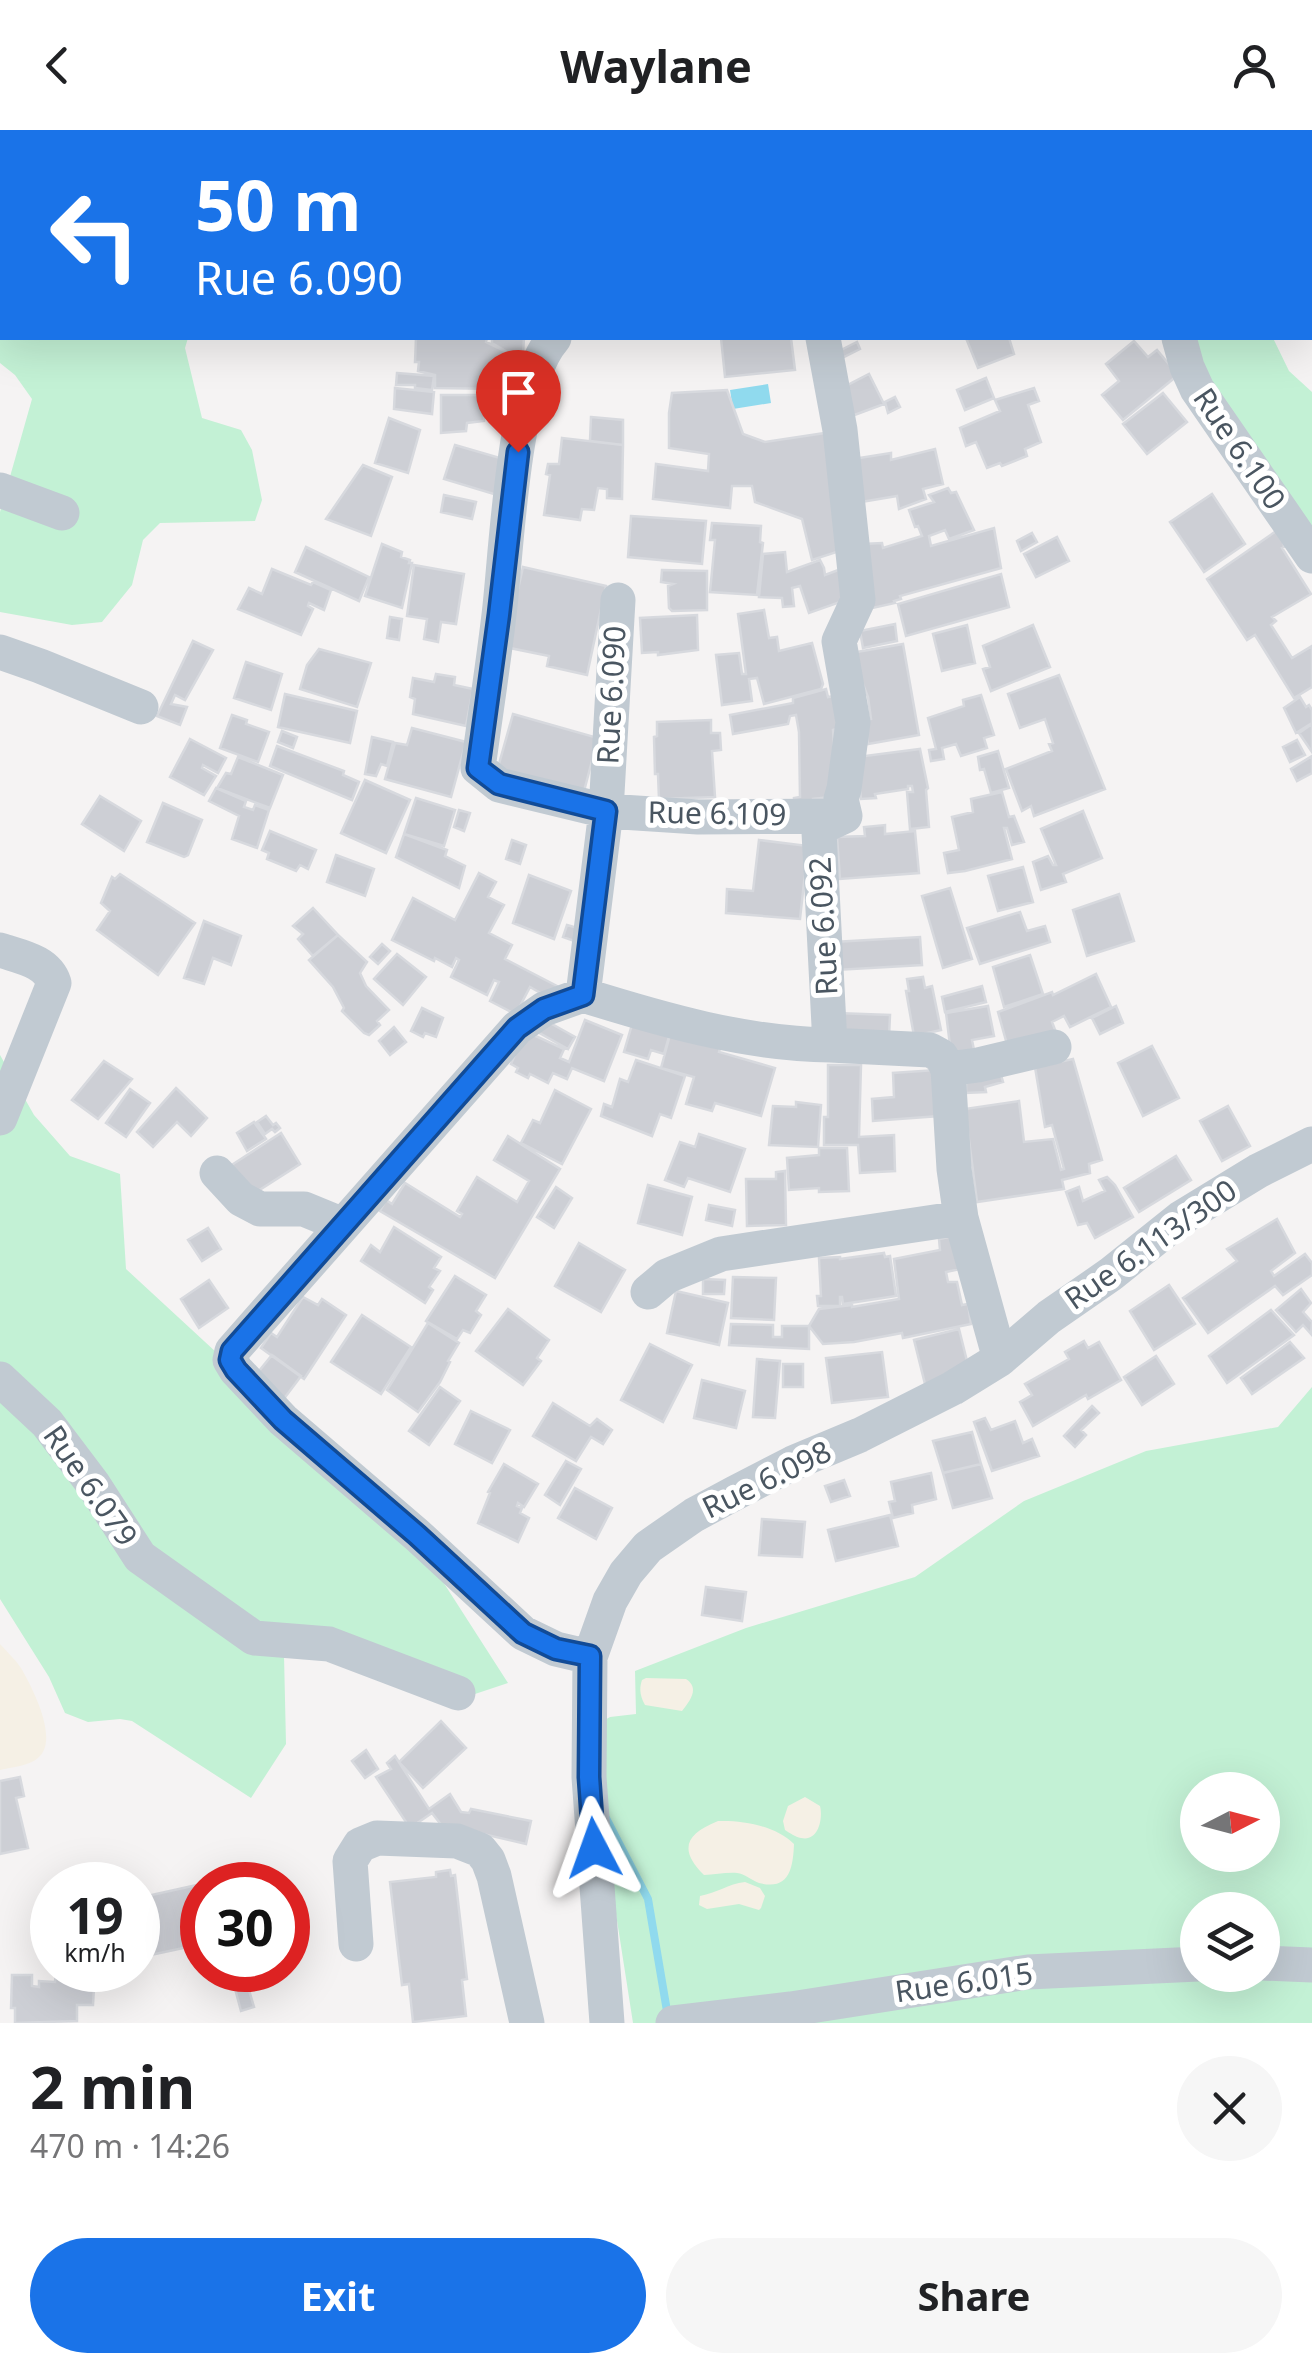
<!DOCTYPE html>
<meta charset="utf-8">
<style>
:root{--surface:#fff;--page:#f6f6f6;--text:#202124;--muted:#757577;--accent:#1a73e8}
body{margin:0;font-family:"Noto Sans",sans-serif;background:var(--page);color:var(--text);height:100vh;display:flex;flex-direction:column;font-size:38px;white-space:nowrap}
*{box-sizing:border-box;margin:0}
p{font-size:32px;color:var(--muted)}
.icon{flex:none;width:55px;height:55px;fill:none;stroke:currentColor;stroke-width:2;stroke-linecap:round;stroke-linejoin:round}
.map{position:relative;height:1893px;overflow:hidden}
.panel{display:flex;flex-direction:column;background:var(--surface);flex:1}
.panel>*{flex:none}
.top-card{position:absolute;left:0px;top:0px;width:1312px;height:210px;box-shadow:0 10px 40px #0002;background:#1a73e8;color:#fff;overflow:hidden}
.needle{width:65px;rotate:84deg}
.buttons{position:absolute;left:1180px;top:1642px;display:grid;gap:20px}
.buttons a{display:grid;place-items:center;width:100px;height:100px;border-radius:50%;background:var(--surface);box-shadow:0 10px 40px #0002;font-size:50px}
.speed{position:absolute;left:30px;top:1732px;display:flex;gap:20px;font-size:50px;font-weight:700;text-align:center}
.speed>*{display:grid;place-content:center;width:130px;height:130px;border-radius:50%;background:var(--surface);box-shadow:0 10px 40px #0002;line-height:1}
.speed small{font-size:25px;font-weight:400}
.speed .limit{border:15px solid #d22;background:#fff;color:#111}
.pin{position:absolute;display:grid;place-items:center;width:85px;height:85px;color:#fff;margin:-102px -42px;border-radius:50% 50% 50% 0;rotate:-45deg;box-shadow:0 0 10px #0007}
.pin .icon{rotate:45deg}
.me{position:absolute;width:110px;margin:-55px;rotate:356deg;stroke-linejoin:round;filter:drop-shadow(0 0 8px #0008)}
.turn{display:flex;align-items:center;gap:35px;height:210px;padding:0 30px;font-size:45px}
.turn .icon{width:130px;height:130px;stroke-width:2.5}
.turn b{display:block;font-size:70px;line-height:85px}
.round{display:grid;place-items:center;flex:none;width:105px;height:105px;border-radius:52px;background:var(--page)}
.overview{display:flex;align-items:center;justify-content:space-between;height:170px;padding:0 30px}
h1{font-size:60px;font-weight:700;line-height:75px}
.primary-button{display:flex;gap:20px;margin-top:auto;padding:20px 30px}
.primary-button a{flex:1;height:115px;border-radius:60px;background:var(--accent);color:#fff;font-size:40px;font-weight:700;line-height:115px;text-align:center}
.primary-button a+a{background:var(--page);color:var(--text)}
header{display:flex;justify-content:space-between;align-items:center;height:130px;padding:0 30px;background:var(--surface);font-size:45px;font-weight:700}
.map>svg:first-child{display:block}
.green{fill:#c3f1d5;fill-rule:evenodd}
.sand{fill:#f5f0e5}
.water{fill:#90daee}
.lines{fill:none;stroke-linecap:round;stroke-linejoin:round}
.stream{stroke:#90daee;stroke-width:8}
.building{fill:#cdcfd5;stroke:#d7d9de;stroke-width:2.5}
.minor{stroke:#c1cad2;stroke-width:35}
.route-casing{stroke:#114b97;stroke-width:25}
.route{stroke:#1a73e8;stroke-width:18}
.labels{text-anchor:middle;stroke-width:10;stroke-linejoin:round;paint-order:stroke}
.street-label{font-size:30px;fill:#4a5661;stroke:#fff}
</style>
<header><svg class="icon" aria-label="back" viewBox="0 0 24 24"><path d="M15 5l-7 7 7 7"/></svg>Waylane<svg class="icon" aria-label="person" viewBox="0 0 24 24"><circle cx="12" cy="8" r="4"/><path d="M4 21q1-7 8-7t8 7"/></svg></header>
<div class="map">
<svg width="1312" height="1893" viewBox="0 0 1312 1893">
<rect width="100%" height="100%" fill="#f5f3f3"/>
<path class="green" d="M0,102L2,103V208H188L185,218L202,288L241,300L252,320L262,370L255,391L160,393L143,410L132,455L102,492L72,495L0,482V382L32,269L15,245L0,233Z
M1187,208H1273L1289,241L1312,262V416L1199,251Z
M0,925L34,985L70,1026L120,1044L126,1139L411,1402L508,1553L469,1566L368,1529L284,1525L286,1614L251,1668L132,1591L120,1589L88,1592L65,1583L49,1547L0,1469Z
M1312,1257V1893H633L606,1720L603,1591L610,1587L636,1584L635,1541L746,1498L915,1447L1024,1371L1146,1321L1278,1297ZM1198,1660H1262V1725H1198ZM1198,1780H1262V1845H1198Z"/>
<path class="sand" d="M0,1514C7,1522 15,1529 21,1538C32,1557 60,1610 38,1628C29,1636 12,1637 0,1640Z
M646,1548L686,1549C700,1558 690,1571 682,1581L645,1575C640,1566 639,1559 642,1550Z
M805,1667L820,1676C823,1688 819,1712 801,1708C795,1707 790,1703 785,1700L783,1691L788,1676Z
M718,1691C743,1690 776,1696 794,1714C793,1737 790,1761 759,1753C751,1750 745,1744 737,1743C727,1742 714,1745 704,1745C678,1719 686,1704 718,1691Z
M745,1752L760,1758L765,1766L761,1778L759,1780L739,1774L707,1779L699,1775L700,1766C717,1763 728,1754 745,1752Z"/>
<path class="water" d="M768,254L771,273L733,279L730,260Z"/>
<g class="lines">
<path class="stream" d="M606,1688L648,1769L668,1887"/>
</g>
<path class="building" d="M0,0H40L46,2H2V50H0Z
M407,0H460L459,2H406Z
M802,0H885V2H802Z
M936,0H988L982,2H937Z
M1176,0H1233L1231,2H1173Z
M416,208H487L486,212L509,223V227L527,226L518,245L501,259L435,258V245L418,241L419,232H415Z
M492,208H524L523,224L509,223L492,213Z
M721,208H791L795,240L725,247Z
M966,208H1009L1014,224L978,238Z
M1134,211L1148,227L1157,220L1178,245L1123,290L1102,265L1119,251L1106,234Z
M857,212L860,219L842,228L839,221Z
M397,243L434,246L432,260L415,258V255H396Z
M869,244L884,274L849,287L842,258Z
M986,248L994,268L965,280L957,260Z
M395,258L434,262L432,284L394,279Z
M1034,258L1039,271L1028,275L1041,312L1025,319L1027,326L1002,336L1000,333L987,338L976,312L966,316L960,298L1000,281L995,270Z
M727,260L743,304L765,312L825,303L846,419L812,430L802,389L755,372L752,356H732L730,378L653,369L656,334L708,341L709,324L669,318V283L672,263Z
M1163,263L1187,292L1147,324L1123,294Z
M441,265H484V291L467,293L466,301L441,303Z
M895,267L900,277L888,283L885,272Z
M591,287L623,290V315L590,311Z
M389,288L420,300L408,343L375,333Z
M562,308L623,315L622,369L607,368V359L598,358L594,380L582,379L580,390L544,385L550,345L546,344L548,334H559Z
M455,315L507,330L497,365L444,349Z
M935,319L943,354L923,359L926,369L899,379L897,366L861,372L853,329L891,323V330Z
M363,335L392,347L371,406L326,389Z
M948,358L951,363L956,362L974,400L949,409L945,400L929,406L931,416L994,398L1001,438L900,466L901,469L894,471L895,473L868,479L863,414L882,413L883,418L922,406L918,396L915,397L909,380L934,372L929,365Z
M1212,364L1245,414L1204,442L1170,392Z
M444,365L476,372L472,389L441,382Z
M631,386L706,391L702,434L628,427Z
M712,393L761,396L760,412L763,413L757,465L710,462L715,410H710Z
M1282,397L1284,417L1282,418L1311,464L1272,487L1276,491L1271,495L1292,528L1312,516V557L1294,568L1255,505L1247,510L1207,449Z
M1032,403L1037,412L1021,421L1017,411Z
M1057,407L1069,431L1036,447L1024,424Z
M382,414L402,422L401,427L410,430L409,433H412L402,478L365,466Z
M306,417L369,447L359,471L295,442Z
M785,422L787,442L820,430L824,438L825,445L841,439L846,470L809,483L800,456L792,458L794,476L783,477L782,468L759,467L763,424Z
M414,435L464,444L456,494L441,492L438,512L424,509L427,489L407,486Z
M523,437L606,456L587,545L547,536L549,526L505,517Z
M272,439L311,455L313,452L331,460L324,480L309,473L308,476L313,479L301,505L238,479L249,458L262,464Z
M662,440L707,441V480L672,481L669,478L668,456L673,454L661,452Z
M1001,444L1009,477L906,506L898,474Z
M764,480L769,508L777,507L779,521L812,513L823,554L821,559L764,574L757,548L749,549L752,571L722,575L716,525L739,523L742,544H746L738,484Z
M697,485L698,520L658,525V522L642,523L640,488Z
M390,487L402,489L399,510L387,508Z
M895,494L897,511L863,518L860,501Z
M967,495L975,533L942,541L933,504Z
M1033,495L1050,537L991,561L983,539L990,537L983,516Z
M193,511L213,520L185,570L175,565L171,574L187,577L180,595L157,586Z
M903,514L919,605L868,614L864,590L871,589L868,567L851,523Z
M319,519L371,533L357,577L300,559L307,535Z
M246,532L282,544L271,580L234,568Z
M436,544L455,547L454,555L473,559L466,596L413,584L415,569L410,567L413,548L434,552Z
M1059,545L1105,659L1034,686L1031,676L1022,681L1006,639L1052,621L1049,614L1053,613L1045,589L1020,598L1008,564Z
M826,559L828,567L834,566L840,598L833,600L835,632L831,667L813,669L812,681L795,682L794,668L800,667L799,602L796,585L790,586L788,594L733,604L730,585L793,573V568Z
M285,564L357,581L350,613L278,597Z
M981,565L994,605L984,608L987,618L961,626L956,614L942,618L944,629L931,631L929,620L936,619L928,588L964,576L963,570Z
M1300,567L1306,577L1309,575L1312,580V593L1296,603L1284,578Z
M513,584L598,608L583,665L497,641Z
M232,585L247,590L246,594L269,602L258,632L220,618Z
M711,590V603H720L721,620L712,621L715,667L659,669L658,644H655L654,607L657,606V592Z
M1312,594V622L1299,603Z
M412,598L466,612L451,667L385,649L395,613L407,615Z
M282,601L297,607L293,618L278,612Z
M372,607L393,612L387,636L381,634L376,646L365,644Z
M190,609L226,628L218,643L203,635L202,638L216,646L204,665L170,647Z
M1297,610L1305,625L1290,632L1283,617Z
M277,616L344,641L343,645L359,652L352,670L270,636Z
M920,619L928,658L926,660L929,697L910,699L907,662H913L912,656H908V659L875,664L876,668L861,669L857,627Z
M998,621L1009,658L991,663L984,639L980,640L978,627Z
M1312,626V643L1297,651L1291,639Z
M238,627L283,645L270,678L217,658L226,643L231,644Z
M365,650L410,670L386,723L341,703Z
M216,658L246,671L244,677L253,680L255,675L269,680L257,718L232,709L239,686L209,671Z
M1002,662L1009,687L1014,686L1024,712L1012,715L1007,698H1004L1012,729L965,741L948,743L944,723L959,720L952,687L973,682L971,669Z
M100,666L141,691L124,721L82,694Z
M416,668L455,680L444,716L404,704Z
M163,673L202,690L188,725L184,727L147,712Z
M459,680L470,683L464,701L454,697Z
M1083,681L1102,728L1063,744L1066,752L1041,760L1033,732L1048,726L1053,735H1056L1041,699Z
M885,695V704L915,701L919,743L840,749L837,707L865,706L864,697Z
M270,701L316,720L308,739L300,735L296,741L267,729L269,723L262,720Z
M404,704L447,720L445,726L465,736L459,758L396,727Z
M512,710L526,715L520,734L506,729Z
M759,710L808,716L800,789L726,783L727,759L753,761Z
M336,725L374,739L365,766L327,752Z
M1023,737L1033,772L998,781L988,746Z
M479,743L496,752L488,767L504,775L489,803L512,815L505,829L557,856L551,869L530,857L520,876L519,886L490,871L499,852L494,850L487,865L451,847L459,830L456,828L452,837L435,828L434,831L392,810L413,768L455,790Z
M120,744L195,793L158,845L97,800L110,781L101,773L112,747L115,749Z
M529,745L571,761L554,809L513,793Z
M950,758L972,829L943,838L922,766Z
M1119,764L1134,811L1087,826L1073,780Z
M313,778L338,805L313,826L298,809L303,804L293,796Z
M1020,782L1027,801L1045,796L1050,812L980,834L967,798Z
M204,791L241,806L231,835L213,828L204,854L184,848Z
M567,795L578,798L574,811L563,807Z
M338,805L367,832L360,843L366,856L389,880L377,891L380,895L369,905L364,903L342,881L344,878L333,857L309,830Z
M920,807L922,835L836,840L834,812Z
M382,814L390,821L378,834L370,827Z
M397,824L426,847L403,875L374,849Z
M1030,825L1043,864L1004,877L993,837Z
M1096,844L1111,877L1070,897L1064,886L1052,892L1057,905L1008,918L998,882L1052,862L1053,865Z
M923,847L925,858L932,856L941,900L914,906L906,861H909L907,849Z
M982,856L986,872L945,882L942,867Z
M988,876L994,906L972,910L974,920L951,923L946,883Z
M1116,876L1123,893L1100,904L1092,888Z
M422,878L443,888L436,907L425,903L423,907L411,901Z
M836,883L890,885L889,907L835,905Z
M543,889L575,907L568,919L536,901Z
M585,890L622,905L604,951L572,938L567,949L553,943L548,953L530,944L528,948L516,942L518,938L511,934L525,901L564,919L560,928L569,932Z
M633,891L670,903L664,924L651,920L648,929L624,922Z
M394,897L406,912L390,925L379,911Z
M671,901L721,915L719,922L775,938L761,986L715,973L712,981L686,974L694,947L661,938Z
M1152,916L1179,968L1143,986L1118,933Z
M1073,929L1102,1030L1089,1034L1090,1043L1062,1050L1064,1059L977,1072L965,979L1019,971L1024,1012L1053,1009L1061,1040L1064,1039L1052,995L1045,997L1034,931L1050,934Z
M636,930L685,946L671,988L660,984L652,1006L601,986L604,974L612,977L620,949L628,952Z
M104,931L132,949L98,989L72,970Z
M828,935H861L859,1007L894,1005L895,1041L860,1043L858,1015H824V987H828Z
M999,938L1003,952L985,957L986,962L966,963V942Z
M936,940L939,986L873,991L872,969L894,967L893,943Z
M176,958L207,988L191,1006L177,992L153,1017L137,1002Z
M130,959L150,973L126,1007L106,993Z
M555,960L591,979L562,1034L521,1013L533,990L540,993Z
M796,972L821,975L818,1017L769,1015L773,976L796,977Z
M1228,976L1250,1016L1222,1031L1200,991Z
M266,986L273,995L276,993L280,998L275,1002L272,999L265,1004L257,992Z
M254,992L266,1009L247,1021L237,1003Z
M281,1003L300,1034L250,1066L230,1036Z
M699,1004L745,1019L730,1062L688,1048L684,1057L665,1050L680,1012L695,1017Z
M508,1006L560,1039L495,1148L380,1081L386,1070L392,1074L405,1053L460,1087L462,1084L457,1081L477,1047L517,1072L529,1051L494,1030Z
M819,1018H847L849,1061L819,1062V1058L789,1060L787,1028L819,1025Z
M1176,1026L1191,1050L1139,1082L1124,1058Z
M785,1041L786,1095L747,1096L746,1049H776V1042Z
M1107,1047L1115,1055L1133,1087L1095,1108L1087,1093L1078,1095L1066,1062L1079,1057L1083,1071L1105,1061L1099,1050Z
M648,1055L692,1067L682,1105L638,1093Z
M556,1057L572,1068L554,1098L537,1087Z
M709,1075L735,1080L732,1096L706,1090Z
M1277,1089L1295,1123L1271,1141L1274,1146L1305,1124L1312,1133V1145L1283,1165L1275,1156L1208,1203L1183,1168L1237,1131L1227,1119Z
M394,1097L441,1127L434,1138L440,1141L429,1157L433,1160L425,1173L361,1131L371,1115L380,1122Z
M208,1098L221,1119L202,1131L188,1110Z
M954,1106L960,1139L946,1142L948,1152H957L962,1175L968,1174L971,1194L903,1208L902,1203L854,1212L823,1214L809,1196L819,1179L852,1175V1177L899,1169L894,1129L940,1120L939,1109Z
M579,1113L625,1140L601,1182L555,1156Z
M884,1123L885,1127L890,1126L896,1166L843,1174L842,1167H840V1176H818L817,1166H821L819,1128L840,1127V1129Z
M455,1146L486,1165L476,1181L481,1185L470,1203L463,1200L457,1209L426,1191Z
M733,1147L776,1148L774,1190L731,1188Z
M703,1149L725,1150L724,1164H703Z
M209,1150L228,1178L199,1198L181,1169Z
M1169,1155L1195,1194L1154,1220L1130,1181Z
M1301,1159L1311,1173L1303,1182L1312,1192L1311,1204L1303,1195L1296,1202L1276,1180Z
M676,1161L728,1173L719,1215L667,1203Z
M303,1167L318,1175L322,1169L346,1185L304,1249L261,1218L271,1203L277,1207Z
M508,1179L549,1210L537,1228L541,1231L523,1255L476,1221Z
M1271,1180L1294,1205L1227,1253L1209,1226Z
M362,1185L411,1217L381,1264L331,1232Z
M428,1193L459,1213L448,1231L450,1232L440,1252L418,1282L387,1260Z
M731,1194L773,1195V1207H782V1196H809V1219L729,1215Z
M959,1199L971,1247L926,1258L914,1210Z
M1084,1211L1088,1218L1099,1212L1121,1250L1088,1269L1086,1265L1033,1296L1020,1272L1032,1265L1025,1254L1069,1229L1065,1222Z
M1290,1212L1304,1228L1252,1264L1241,1248Z
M650,1214L692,1235L663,1292L621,1270Z
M882,1222L888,1267L832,1273L826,1228Z
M272,1225L301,1246L283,1270L259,1241Z
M1156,1226L1174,1254L1142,1275L1124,1247Z
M757,1229L780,1231L775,1288L753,1287Z
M783,1234H803V1257H783Z
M702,1250L745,1261L736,1298L694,1288Z
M440,1257L460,1271L429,1315L409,1301Z
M553,1273L590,1296L597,1289L612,1300L603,1314L591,1307L576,1331L533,1306Z
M1092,1276L1099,1283L1081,1300L1086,1305L1075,1317L1064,1306Z
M471,1281L510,1300L492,1333L455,1314Z
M985,1288L991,1300L1015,1291L1023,1313L1032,1309L1039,1326L992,1341L974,1292Z
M972,1302L981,1334L943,1343L933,1311Z
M566,1331L581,1339L560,1375L545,1365Z
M504,1334L538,1354L524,1377L518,1373L517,1376L522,1378L520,1383L529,1388L518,1412L478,1393L490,1363L488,1362Z
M981,1334L992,1368L953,1378L943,1343Z
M931,1343L936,1369L912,1375L913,1383L893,1388L889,1372L895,1371L891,1352Z
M844,1350L850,1366L831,1372L825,1356Z
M575,1358L612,1378L596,1409L558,1388Z
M890,1385L898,1416L836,1431L828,1400Z
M762,1389L805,1392L802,1427L759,1425Z
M706,1457L746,1462L742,1491L702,1485Z
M441,1591L466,1618L423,1658L399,1632Z
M366,1620L378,1639L365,1648L352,1631Z
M395,1626L429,1679L450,1664L461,1682L469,1683L471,1679L531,1691L526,1714L462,1699L449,1705L432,1683L410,1698L376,1647L391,1639L387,1633Z
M20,1647L24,1666L16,1668L28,1718L0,1724V1651Z
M450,1740L451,1746L455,1745L467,1849L462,1850L466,1886L413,1892L409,1854L402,1855L390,1752L436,1747V1742Z
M233,1747L235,1755H202V1814L146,1826L138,1793V1768Z
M67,1840H95L93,1875H77V1891L15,1893V1878H11L12,1845H32V1856L39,1857V1851L55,1852L56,1842H67Z
M230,1840H243L254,1877L241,1881Z"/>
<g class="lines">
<path class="minor" d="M196,0L201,2
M1126,0V2
M1046,2L1051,0
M554,208C512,255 507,419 499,485C493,536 485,587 478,638L499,655L606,681L698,687L845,686
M1179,208L1187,237L1197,259L1312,426
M0,360L62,383
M0,522L40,536L141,577
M0,820C21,827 47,831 54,853L0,988
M583,865C663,890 746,914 830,915L819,702L828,694L845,686L841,669L844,659L853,592L839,511L858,470L840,300L823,208
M830,915L930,920L941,926L948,939L954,1039L961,1088L1000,1229
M948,939L978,935L1054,917
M217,1043L241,1069L260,1079H304L343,1095
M648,1162L667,1146L721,1124L961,1088
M0,1249L47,1293L93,1354L140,1427L254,1508L329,1514L458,1563
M590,1527L610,1471L626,1443L648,1417L694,1385L735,1363L793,1333L860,1305L953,1258L1000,1229L1049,1187L1111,1144L1181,1088L1258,1041L1312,1014
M356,1814L350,1731L360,1715L377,1708L457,1711L480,1720L488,1730L494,1746L527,1893
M1262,1833L1312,1835
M607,1893L589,1647L590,1527L556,1519L523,1503L417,1405L283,1290L236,1240L230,1230L232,1221L517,898L544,879L583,865L606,681L618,470
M673,1893L791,1879L1028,1842L1198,1834"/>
</g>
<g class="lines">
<defs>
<path id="route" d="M518,322L499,485L478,638L499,654L606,681L583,865L544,879L517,898L232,1221L230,1230L236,1240L283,1290L417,1405L523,1503L556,1519L590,1526L589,1647L594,1718"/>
</defs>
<use href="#route" class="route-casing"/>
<use href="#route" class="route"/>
</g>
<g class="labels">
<g class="street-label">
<text transform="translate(1239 319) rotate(56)" y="10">Rue 6.100</text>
<text transform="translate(612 565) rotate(-87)" y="10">Rue 6.090</text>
<text transform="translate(717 684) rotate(1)" y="10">Rue 6.109</text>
<text transform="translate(824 796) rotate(-93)" y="10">Rue 6.092</text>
<text transform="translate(1151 1115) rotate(-35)" y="10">Rue 6.113/300</text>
<text transform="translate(767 1350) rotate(-26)" y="10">Rue 6.098</text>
<text transform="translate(90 1356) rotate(55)" y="10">Rue 6.079</text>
<text transform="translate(964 1853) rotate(-8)" y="10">Rue 6.015</text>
</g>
</g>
</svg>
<div class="buttons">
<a><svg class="needle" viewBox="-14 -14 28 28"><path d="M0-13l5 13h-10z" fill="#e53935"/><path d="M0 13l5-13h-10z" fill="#757577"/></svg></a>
<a><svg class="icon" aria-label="layers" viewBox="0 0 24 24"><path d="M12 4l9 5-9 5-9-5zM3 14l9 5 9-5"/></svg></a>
</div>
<div class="speed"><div>19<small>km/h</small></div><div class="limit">30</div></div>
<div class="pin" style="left:518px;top:322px;background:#d93025"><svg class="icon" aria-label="arrive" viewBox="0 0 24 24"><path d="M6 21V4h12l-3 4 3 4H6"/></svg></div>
<svg class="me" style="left:594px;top:1718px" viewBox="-20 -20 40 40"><path d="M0-17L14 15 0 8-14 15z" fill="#1a73e8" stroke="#fff" stroke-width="4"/></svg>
<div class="top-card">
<div class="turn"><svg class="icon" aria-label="left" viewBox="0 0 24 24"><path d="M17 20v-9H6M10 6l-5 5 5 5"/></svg><div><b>50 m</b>Rue 6.090</div></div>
</div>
</div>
<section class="panel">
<div class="overview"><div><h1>2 min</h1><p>470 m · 14:26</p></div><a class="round"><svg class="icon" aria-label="close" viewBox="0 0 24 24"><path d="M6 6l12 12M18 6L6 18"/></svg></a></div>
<div class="primary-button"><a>Exit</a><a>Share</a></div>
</section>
